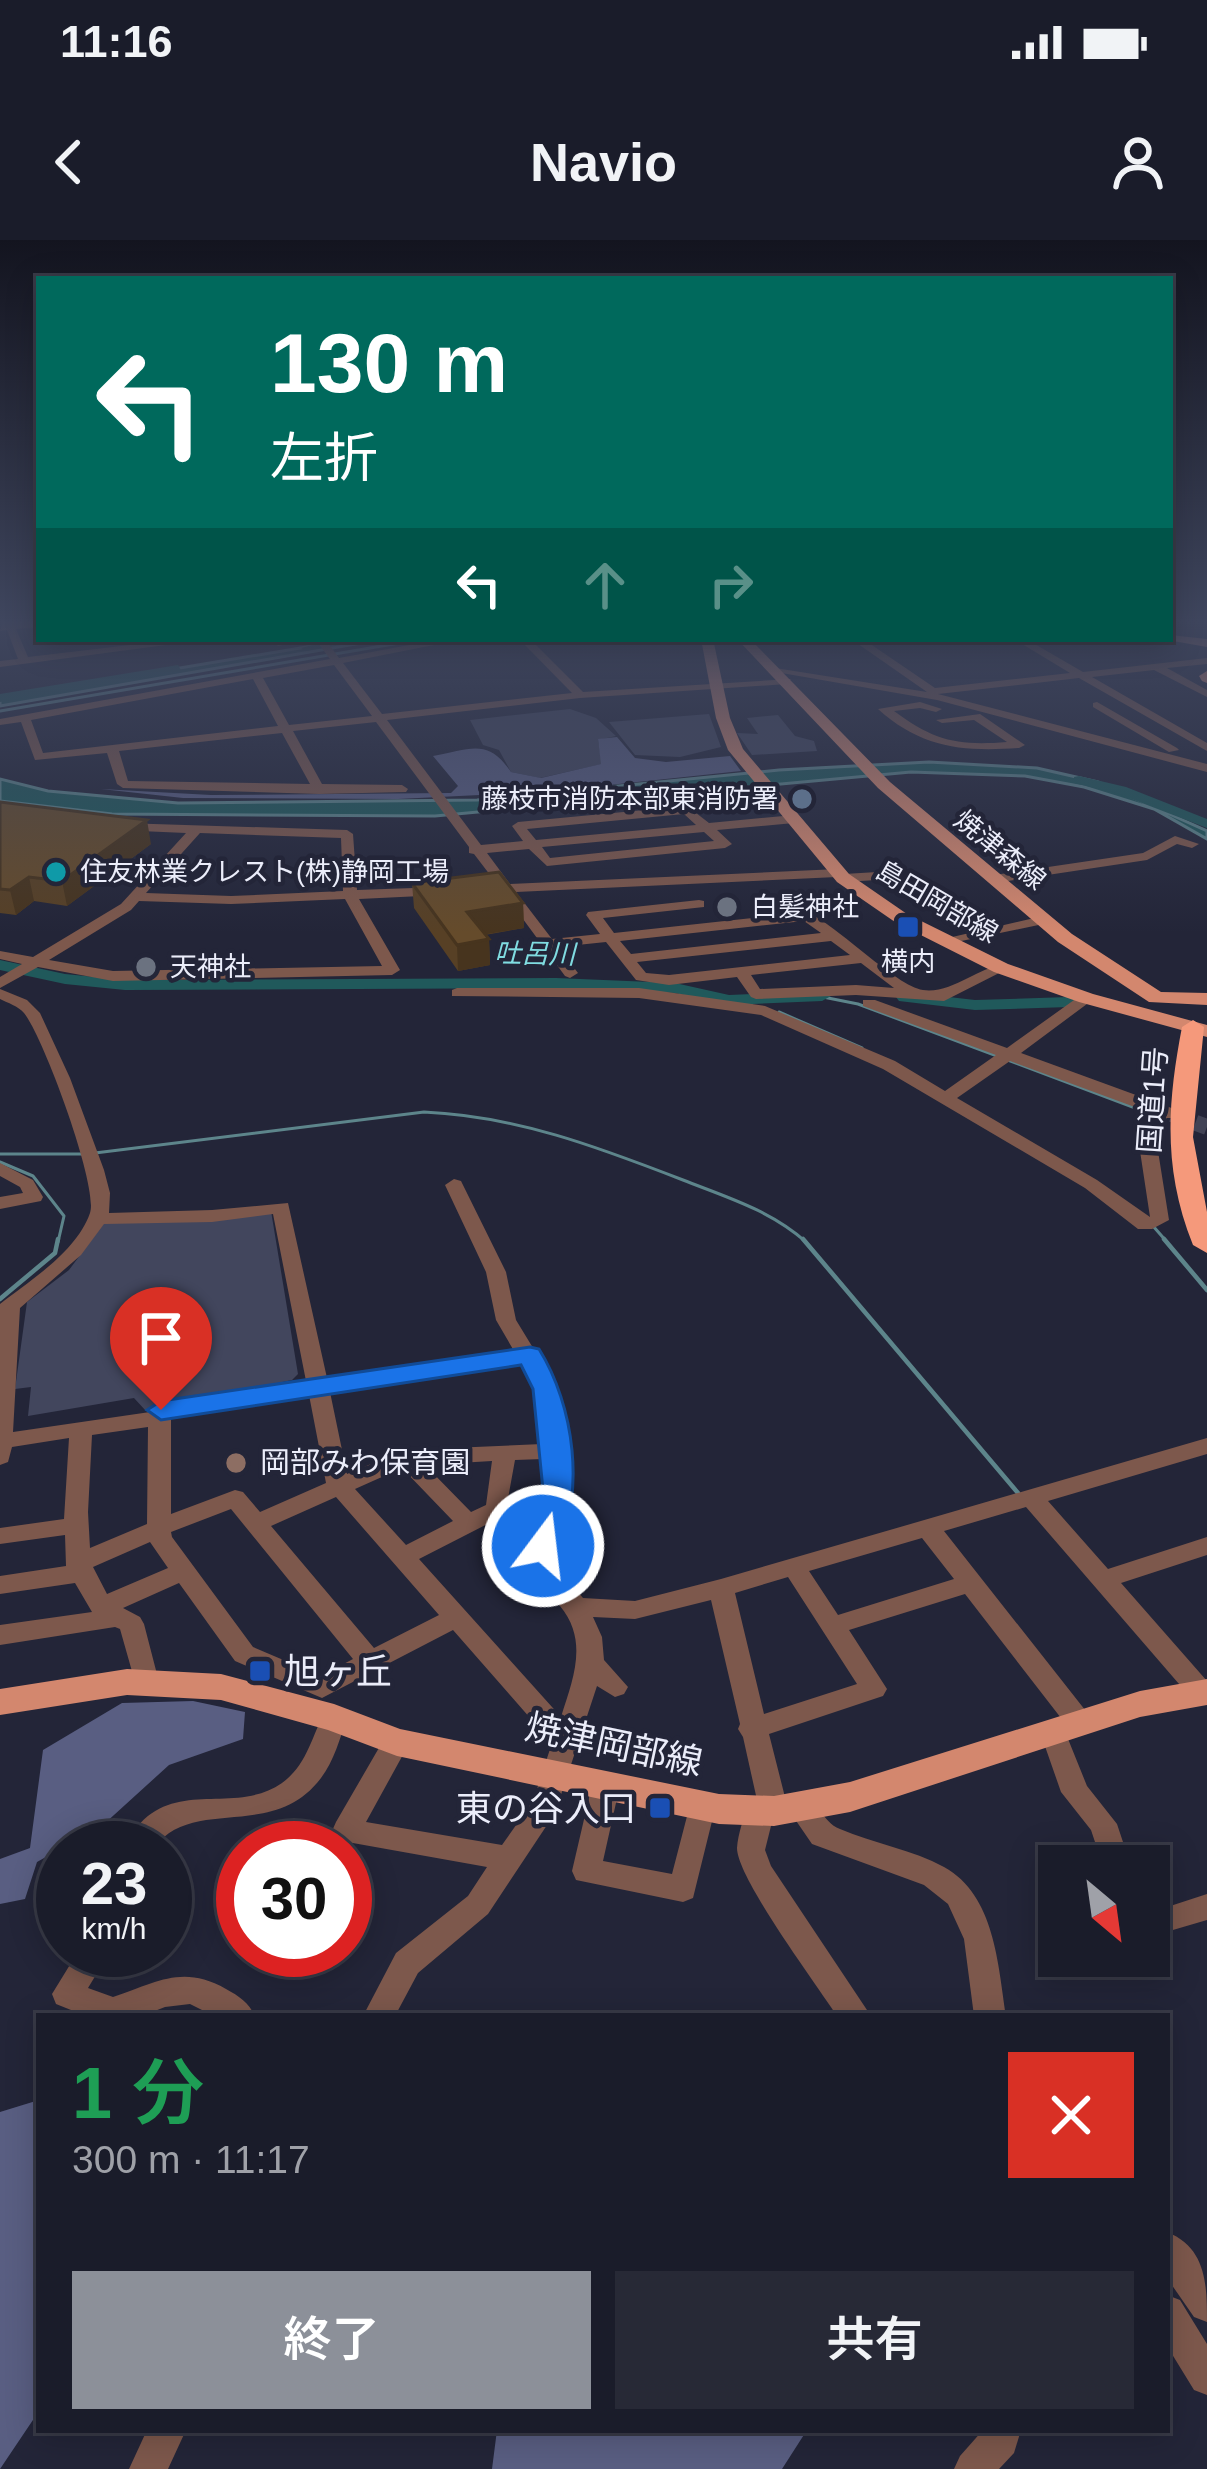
<!DOCTYPE html>
<html lang="ja">
<meta charset="utf-8">
<style>
:root{--surface:#1a1c2a;--page:#272936;--text:#f1f3f6;--muted:#9fa1a8;--line:#383a47;--accent:#8c9099}
body{margin:0;font-family:Arial,"Noto Sans JP",sans-serif;background:var(--page);color:var(--text);height:100vh;display:flex;flex-direction:column;font-size:45px;white-space:nowrap}
*{box-sizing:border-box;margin:0}
p{font-size:39px;color:var(--muted)}
.icon{flex:none;width:66px;height:66px;fill:none;stroke:currentColor;stroke-width:2;stroke-linecap:round;stroke-linejoin:round}
.map{position:relative;flex:1;overflow:hidden}
.drawer{position:absolute;left:36px;top:1773px;width:1134px;height:420px;display:flex;flex-direction:column;background:var(--surface);border-radius:0px;box-shadow:0 6px 30px #0003,0 0 0 3px var(--line)}
.drawer>*{flex:none}
.hud{position:absolute;left:36px;top:36px;width:1137px;height:366px;border-radius:0px;box-shadow:0 6px 30px #0003,0 0 0 3px var(--line);background:#00695c;color:#fff;overflow:hidden}
.needle{width:78px;rotate:151deg}
.controls{position:absolute;left:1038px;top:1605px;display:grid;gap:24px}
.controls a{display:grid;place-items:center;width:132px;height:132px;border-radius:0px;background:var(--surface);box-shadow:0 6px 30px #0003,0 0 0 3px var(--line);font-size:60px}
.speed{position:absolute;left:36px;top:1581px;display:flex;gap:24px;font-size:60px;font-weight:700;text-align:center}
.speed>*{display:grid;place-content:center;width:156px;height:156px;border-radius:50%;background:var(--surface);box-shadow:0 6px 30px #0003,0 0 0 3px var(--line);line-height:1}
.speed small{font-size:30px;font-weight:400}
.speed .limit{border:18px solid #d22;background:#fff;color:#111}
.pin{position:absolute;display:grid;place-items:center;width:102px;height:102px;color:#fff;margin:-123px -51px;border-radius:50% 50% 50% 0;rotate:-45deg;box-shadow:0 0 12px #0007}
.pin .icon{rotate:45deg}
.me{position:absolute;width:132px;margin:-66px;rotate:15deg;stroke-linejoin:round;filter:drop-shadow(0 0 9px #0008)}
.turn{display:flex;align-items:center;gap:42px;height:252px;padding:0 36px;font-size:54px}
.turn .icon{width:156px;height:156px;stroke-width:2.5}
.turn b{display:block;font-size:84px;line-height:102px}
.lanes{display:flex;align-items:center;height:114px;padding:0 36px;background:#0003;justify-content:center;gap:60px;direction:ltr}
.lanes .off{opacity:.35}
.round{display:grid;place-items:center;flex:none;width:126px;height:126px;border-radius:0px;background:var(--page)}
.head{display:flex;align-items:center;justify-content:space-between;height:204px;padding:0 36px}
h1{font-size:72px;font-weight:600;line-height:90px;color:#1e9e55}
.button{display:flex;gap:24px;margin-top:auto;padding:24px 36px}
.button a{flex:1;height:138px;border-radius:0px;background:var(--accent);color:#fff;font-size:48px;font-weight:600;line-height:138px;text-align:center}
.button a+a{background:var(--page);color:var(--text)}
.status{display:flex;justify-content:space-between;align-items:center;height:84px;padding:0 60px;background:var(--surface);direction:ltr}
.status svg{height:33px;fill:currentColor}
header{display:flex;justify-content:space-between;align-items:center;height:156px;padding:0 36px;background:var(--surface);font-size:54px;font-weight:600}
.map>svg:first-child{display:block}
.green{fill:#42465d}
.forest{fill:#595e82}
.water{fill:#20595b;stroke:#5d858b;stroke-width:3}
.lines{fill:none;stroke-linecap:round;stroke-linejoin:round}
.stream-far1{stroke:#5d858b;stroke-width:3}
.stream{stroke:#5d858b;stroke-width:4.5}
.river{fill:#20595b;fill-rule:evenodd}
.minor-tunnel{stroke:#414355;stroke-width:16;stroke-dasharray:16 9;stroke-linecap:butt}
.minor{fill:#7d584c;fill-rule:evenodd}
.major{fill:#d3876e;fill-rule:evenodd}
.highway{fill:#f5997b;fill-rule:evenodd}
.wall{fill:#574025}
.shaded-wall{fill:#47341e}
.building{fill:#654b2b;stroke:#47341e;stroke-width:3}
.route{fill:#1a73e8;stroke:#114b97;stroke-width:3}
.service-dot{fill:#5c6f8a;stroke:#232538;stroke-width:4.5}
.culture-dot{fill:#0f9aa8;stroke:#232538;stroke-width:4.5}
.worship-dot{fill:#6b7280;stroke:#232538;stroke-width:4.5}
.transit-dot{fill:#1a4fb4;stroke:#232538;stroke-width:4.5}
.education-dot{fill:#8d6e63;stroke:#232538;stroke-width:4.5}
.labels{text-anchor:middle;stroke-width:9;stroke-linejoin:round;paint-order:stroke}
.far-poi-label{font-size:27px;fill:#ebedfa;stroke:#232538;text-anchor:start}
.far-street-label{font-size:27px;fill:#ebedfa;stroke:#232538}
.far-water-label{font-size:27px;font-style:italic;fill:#80dce1;stroke:#232538}
.street-label{font-size:30px;fill:#ebedfa;stroke:#232538}
.poi-label{font-size:30px;fill:#ebedfa;stroke:#232538;text-anchor:start}
.near-poi-label{font-size:36px;fill:#ebedfa;stroke:#232538;text-anchor:start}
.near-street-label{font-size:36px;fill:#ebedfa;stroke:#232538}
</style>
<div class="status"><b>11:16</b><svg viewBox="0 0 49 12"><path d="M0 12V9h3v3zM5 12V6h3v6zM10 12V3h3v9zM15 12V0h3v12zM26 1h20v11H26zM47 4h2v5h-2z"/></svg></div>
<header><svg class="icon" aria-label="back" viewBox="0 0 24 24"><path d="M15 5l-7 7 7 7"/></svg>Navio<svg class="icon" aria-label="person" viewBox="0 0 24 24"><circle cx="12" cy="8" r="4"/><path d="M4 21q1-7 8-7t8 7"/></svg></header>
<div class="map">
<svg width="1207" height="2229" viewBox="0 0 1207 2229">
<rect width="100%" height="100%" fill="#232538"/>
<path class="green" d="M570,469L596,478L616,496L598,500L602,524L540,538L511,532L499,510L483,505L470,480Z
M709,474L721,507L680,517L635,515L609,482Z
M778,475L795,496L814,501L817,511L752,515L737,493L758,494L747,478Z
M271,971L298,1134L292,1140L146,1171L134,1158L28,1176L31,1147L15,1149L27,1062L69,1030L107,979Z"/>
<path class="forest" d="M617,497L635,518L666,522L730,516L741,531L543,552L398,559L183,558L101,549L211,555L451,553L458,546L433,516C470,510 487,497 511,532L541,538L601,524L598,499Z
M193,1461L245,1472L243,1499L169,1525L103,1585L37,1622L25,1659L0,1664V1619L30,1608L43,1510L122,1463Z
M39,1860V2171L0,2229V1872Z
M497,2190H807L782,2229H492Z"/>
<path class="water" d="M354,399H384L0,466V458Z
M929,522L1037,528L1098,542L1207,591V599L1154,569L1084,547L1025,536L911,532L435,576L112,574L0,561V539L48,551L178,563L477,560L779,530Z"/>
<g class="lines">
<path class="stream-far1" d="M0,471L423,399
M818,756L858,764L1146,872
M729,760L751,765
M779,772L862,808
M95,913L424,872C516,876 598,907 683,940C726,957 770,970 806,1002
M0,914H84
M0,922L33,936L64,976L58,1002
M1153,986L1167,1002"/>
<path class="stream" d="M803,999L1018,1253
M1164,999L1207,1050
M0,1059L55,1013L58,999"/>
<path class="river" d="M335,399H358L307,411L301,408Z
M178,425L182,432L0,462V454Z
M1079,536L1126,547L1207,579V588L1116,553L1074,543V537Z
M0,720L65,734L125,740L556,738L675,743L729,755L822,751L831,756L822,761L729,765L675,753L556,748L125,750L65,744L0,730Z
M905,752L975,760L1069,757L1078,762L1069,767L975,770L899,761L896,757Z"/>
<path class="minor-tunnel" d="M1172,874L1207,887"/>
<path class="minor" d="M3,381H39V387L16,389L28,417L181,399H211L0,427V421L18,419L7,390L0,391Z
M272,399H283L287,404L278,406Z
M315,399H325L339,418L442,399H464L343,423L382,474L572,453L519,399H530L583,452L791,439L787,444L580,458L387,480L481,605L523,601L512,586L518,582L687,566L709,583L794,575L800,579L794,583L717,590L732,604L725,608L547,626L529,609L487,613L510,644L838,629L844,634L911,630L918,634L911,638L843,642L837,637L516,652L552,699L600,694L586,675L588,672L699,660L704,661V667L603,678L614,693L807,672C838,686 896,746 923,750C955,755 989,717 1009,728L944,761L856,755L756,759L751,757L737,737L669,745L636,740L606,702L558,707L578,733L570,738L565,736L503,652H480V646L497,644L474,614L469,613V607L376,482L293,491L322,544L402,545L408,549L406,552L319,554L123,548L117,544L107,513L35,520L21,482L0,485V479L330,419ZM334,425L372,476L289,485L263,438ZM253,439L278,486L43,513L31,480ZM282,493L310,544L128,541L119,511ZM684,574L696,585L536,600L527,589ZM704,592L714,601L550,618L542,607ZM804,681L821,693L631,714L620,701ZM831,701L850,715L669,735L646,733L637,722ZM861,723L894,748L856,745L760,749L751,735Z
M851,399H863L935,448L1070,433L1014,399H1026L1083,432L1207,418V424L1167,428L1207,450V457L1154,430L1092,437L1207,503V511L1079,438L938,454L1207,524V532L937,460L770,431L775,428L927,452Z
M920,462L942,469L936,472L920,468L894,471C934,501 958,506 1007,502L974,480L942,483L936,480L980,474L1025,505L1019,508C963,512 921,508 878,469Z
M1097,462L1177,508L1179,510L1169,512L1093,467V463Z
M122,583L347,590L353,594L357,650L442,647L449,651L442,655L359,659L400,730L392,735L113,741L38,727L0,748V737L22,724L0,719V711L33,717L121,664L186,593L117,590V584ZM200,593L341,598L343,651L231,656L146,653ZM345,659L382,726L113,731L49,720L131,670L139,661L231,664Z
M1175,596L1199,604L1192,608L1177,604L1147,620L994,643L987,639L994,635L1143,613Z
M1043,676L1050,680L1048,683L942,705L935,701Z
M457,748H639L765,766L895,821L945,851L996,815L863,766V760H875L1007,808L1081,755H1091V761L1021,813L1177,870V878H1167L1158,911L1169,980L1152,989H1138L1085,948L883,829L761,775L639,758L452,756V750ZM1010,821L1151,873L1140,911L1150,977L1097,940L957,858Z
M0,749L27,760L40,773L70,838L104,930L110,953L109,973L212,970L288,963L327,1138L514,1111L496,1080L486,1032L445,945L454,939L461,941L506,1032L516,1080L558,1149L571,1260L550,1318L583,1358L635,1361L721,1339L1207,1198V1214L1048,1261L1108,1329L1207,1297V1315L1121,1343L1207,1441V1460L1192,1459L1026,1267L944,1291L1089,1475L1093,1483L1089,1491L1080,1494L1071,1491L965,1354L849,1390L887,1449L883,1456L769,1494L787,1565L790,1558C817,1549 819,1581 840,1589C873,1603 913,1610 944,1627C995,1655 998,1725 1006,1776H974L964,1699L948,1664L924,1645L812,1604L788,1569L784,1579L772,1582L765,1610L771,1626L871,1776H837C817,1745 737,1638 737,1608C738,1594 744,1575 750,1563L757,1560L743,1497L738,1489L740,1484L711,1360L635,1379L593,1377L602,1397L604,1420L628,1447L624,1454L615,1457L597,1446L555,1573L488,1674L418,1733L395,1776H363L396,1713L468,1656L487,1627L336,1600L332,1591L336,1582L387,1494L397,1491L407,1494L410,1502L366,1582L502,1605L533,1561L552,1503L453,1390L322,1458L235,1421L179,1343L123,1368L140,1377L144,1384L159,1442L155,1449L146,1452L137,1449L120,1389L115,1387L0,1405V1385L92,1372L75,1343L0,1354V1336L66,1326L65,1295L0,1304V1288L64,1279L69,1198L12,1207L8,1222L0,1225V1064C31,1040 77,1011 90,973C99,947 43,796 24,773C18,766 8,763 0,759ZM273,974L306,1141L161,1163L153,1165L150,1172L13,1192L20,1068L81,1015L104,984L212,982ZM521,1123L536,1149L542,1204L405,1210L347,1234L330,1152ZM309,1155L326,1243L260,1272L243,1252L235,1250L171,1274V1176ZM148,1187L147,1284L90,1308L88,1272L92,1195ZM543,1219L547,1260L526,1318C533,1338 547,1350 560,1366C589,1401 573,1439 561,1477L419,1319L505,1275L515,1220ZM492,1221L486,1265L471,1272L425,1225ZM402,1228L453,1281L406,1305L355,1249ZM336,1257L439,1375L374,1408L271,1286ZM231,1269L353,1419L321,1436L253,1407L172,1297L171,1292ZM922,1298L954,1339L838,1375L809,1331ZM150,1302L168,1328L107,1354L93,1327ZM788,1337L857,1444L764,1474L735,1353Z
M0,923L33,940L43,957L41,961L0,969V957L23,953L20,947L0,936Z
M334,1467L343,1471L347,1478C340,1498 334,1521 321,1538C273,1602 192,1555 154,1608H124C162,1529 231,1579 282,1543C307,1525 312,1496 325,1471Z
M1053,1481L1062,1484L1087,1546L1117,1584L1131,1626H1103L1091,1590L1061,1552L1040,1492L1044,1484Z
M606,1534L616,1537L620,1545L603,1621L672,1634L692,1557L702,1553L712,1557L716,1565L693,1658L683,1662L576,1640L572,1631L592,1545L596,1537Z
M1207,1654V1680L1149,1697V1667L1158,1670Z
M79,1710H111L88,1748L113,1757C156,1743 182,1724 226,1749C239,1756 249,1763 255,1776H214L190,1764L165,1767L142,1776H86L56,1764L52,1754Z
M1167,1992C1207,2008 1207,2046 1207,2082L1194,2077L1167,2038Z
M1167,2055L1180,2060L1207,2104V2155L1194,2150L1167,2106Z
M147,2190H186L168,2229H129Z
M983,2190H1021L1014,2213L999,2229H954L960,2216Z"/>
<path class="major" d="M1170,395L1207,399V407L1162,399Z
M701,399H713L730,478L743,509L849,634L907,674L1008,724L1093,754L1207,785V797L1079,762L994,732L895,682L837,642L728,510L716,478Z
M737,399H750L890,542L1072,694L1161,752L1207,753V765L1149,762L1058,702L878,548Z
M127,1429L221,1434L334,1464L400,1489L719,1554L774,1556L850,1542L1140,1451L1207,1439V1465L1140,1477L850,1572L774,1586L719,1584L397,1516L328,1490L221,1460L127,1455L0,1475V1449Z"/>
<path class="highway" d="M1207,431V443L1202,441L1199,436Z
M1193,780L1204,787L1193,897L1207,972V1013L1193,1005C1163,930 1167,865 1182,787Z"/>
</g>
<path class="wall" d="M0,562L151,604L67,666L34,661L16,675L0,673Z
M412,643L523,663L524,688L485,695L489,699L490,725L458,731L414,668Z"/>
<path class="shaded-wall" d="M147,580L151,604L67,666L62,641Z
M29,637L34,661L16,675L10,650Z
M523,663L524,688L469,697L467,672Z
M489,699L490,725L458,731L457,705Z"/>
<path class="building" d="M0,562L147,580L62,641L29,637L10,650L0,649Z
M499,632L523,663L467,672L489,699L457,705L412,643Z"/>
<linearGradient id="sky" x2="0" y2="1"><stop stop-color="#13141f"/><stop offset="0.55" stop-color="#3f465e"/><stop offset="1" stop-color="#3f465e" stop-opacity="0"/></linearGradient>
<rect width="1207" height="693" fill="url(#sky)"/>
<path class="route" d="M530,1107L539,1109C574,1165 587,1255 554,1313H532L527,1306L544,1260L533,1149L521,1125L161,1180L147,1170L161,1161Z"/>
<circle class="service-dot" cx="802" cy="559" r="12"/>
<circle class="culture-dot" cx="56" cy="632" r="12"/>
<g class="worship-dot">
<circle cx="727" cy="667" r="12"/>
<circle cx="146" cy="727" r="12"/>
</g>
<g class="transit-dot">
<rect x="896" y="675" width="24" height="24" rx="6"/>
<rect x="248" y="1419" width="24" height="24" rx="6"/>
<rect x="648" y="1556" width="24" height="24" rx="6"/>
</g>
<circle class="education-dot" cx="236" cy="1223" r="12"/>
<g class="labels">
<g class="far-poi-label">
<text x="778" y="568" text-anchor="end">藤枝市消防本部東消防署</text>
<text x="80" y="641">住友林業クレスト(株)静岡工場</text>
<text x="751" y="676">白髪神社</text>
<text x="908" y="731" text-anchor="middle">横内</text>
<text x="170" y="736">天神社</text>
</g>
<g class="far-street-label">
<text transform="translate(1000 610) rotate(39)" y="9">焼津森線</text>
<text transform="translate(937 662) rotate(30)" y="9">島田岡部線</text>
</g>
<g class="far-water-label">
<text transform="translate(535 714) rotate(1)" y="9">吐呂川</text>
</g>
<g class="street-label">
<text transform="translate(1153 860) rotate(-86)" y="10">国道1号</text>
</g>
<g class="poi-label">
<text x="260" y="1233">岡部みわ保育園</text>
</g>
<g class="near-poi-label">
<text x="284" y="1444">旭ヶ丘</text>
<text x="636" y="1581" text-anchor="end">東の谷入口</text>
</g>
<g class="near-street-label">
<text transform="translate(614 1504) rotate(12)" y="13">焼津岡部線</text>
</g>
</g>
</svg>
<div class="controls">
<a><svg class="needle" viewBox="-14 -14 28 28"><path d="M0-13l5 13h-10z" fill="#e53935"/><path d="M0 13l5-13h-10z" fill="#9fa1a8"/></svg></a>
</div>
<div class="speed"><div>23<small>km/h</small></div><div class="limit">30</div></div>
<div class="pin" style="left:161px;top:1170px;background:#d93025"><svg class="icon" aria-label="arrive" viewBox="0 0 24 24"><path d="M6 21V4h12l-3 4 3 4H6"/></svg></div>
<svg class="me" style="left:543px;top:1306px" viewBox="-20 -20 40 40"><circle r="17" fill="#1a73e8" stroke="#fff" stroke-width="3"/><path d="M0-11L8 9 0 5-8 9z" fill="#fff"/></svg>
<div class="hud">
<div class="turn"><svg class="icon" aria-label="left" viewBox="0 0 24 24"><path d="M17 20v-9H6M10 6l-5 5 5 5"/></svg><div><b>130 m</b>左折</div></div>
<div class="lanes"><svg class="icon" aria-label="left" viewBox="0 0 24 24"><path d="M17 20v-9H6M10 6l-5 5 5 5"/></svg><svg class="icon off" aria-label="ahead" viewBox="0 0 24 24"><path d="M12 20V5M6 11l6-6 6 6"/></svg><svg class="icon off" aria-label="right" viewBox="0 0 24 24"><path d="M7 20v-9h11M14 6l5 5-5 5"/></svg></div>
</div>
<section class="drawer">
<div class="head"><div><h1>1 分</h1><p>300 m · 11:17</p></div><a class="round" style="background:#d93025;color:#fff"><svg class="icon" aria-label="close" viewBox="0 0 24 24"><path d="M6 6l12 12M18 6L6 18"/></svg></a></div>
<div class="button"><a>終了</a><a>共有</a></div>
</section>
</div>
